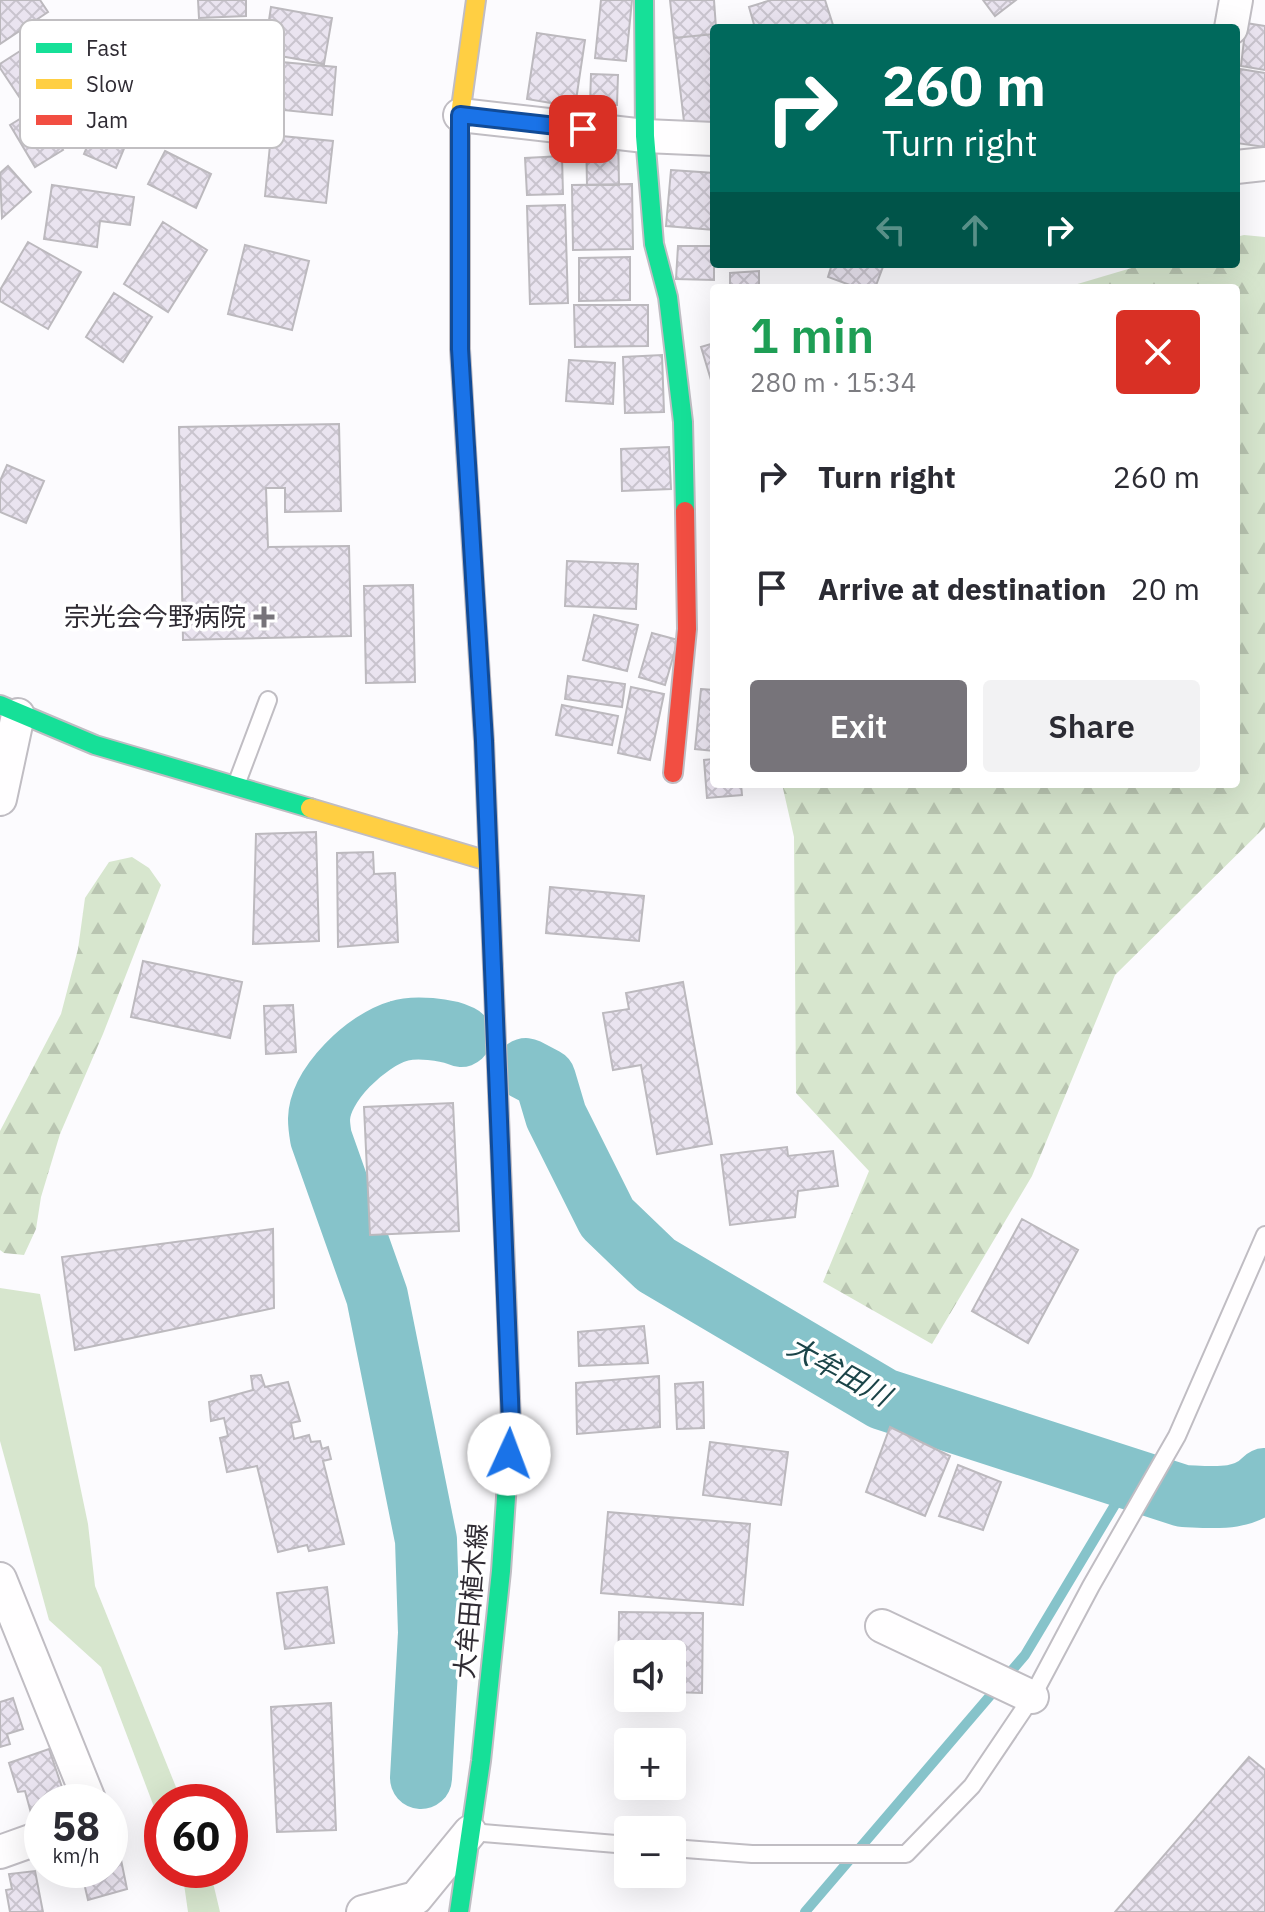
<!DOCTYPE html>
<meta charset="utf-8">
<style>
:root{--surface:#fff;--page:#f2f2f3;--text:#2b2b33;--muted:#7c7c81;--accent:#77747a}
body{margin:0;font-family:"IBM Plex Sans","Noto Sans JP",sans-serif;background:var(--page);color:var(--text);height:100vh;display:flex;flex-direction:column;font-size:30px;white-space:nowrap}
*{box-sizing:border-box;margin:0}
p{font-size:26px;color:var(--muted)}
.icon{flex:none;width:44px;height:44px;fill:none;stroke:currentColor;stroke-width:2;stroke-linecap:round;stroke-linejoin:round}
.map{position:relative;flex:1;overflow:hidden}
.sheet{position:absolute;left:710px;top:284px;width:530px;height:504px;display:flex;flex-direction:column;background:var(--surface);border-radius:8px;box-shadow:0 8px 32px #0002}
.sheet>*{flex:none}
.guide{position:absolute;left:710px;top:24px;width:530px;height:244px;border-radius:8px;box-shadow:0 8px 32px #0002;background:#00695c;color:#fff;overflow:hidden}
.controls{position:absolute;left:614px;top:1640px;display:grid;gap:16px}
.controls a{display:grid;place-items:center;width:72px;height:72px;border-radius:8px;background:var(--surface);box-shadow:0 8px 32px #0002;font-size:40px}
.speed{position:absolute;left:24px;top:1784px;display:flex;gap:16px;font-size:40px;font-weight:700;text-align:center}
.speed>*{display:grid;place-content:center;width:104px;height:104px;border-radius:50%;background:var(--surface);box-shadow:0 8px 32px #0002;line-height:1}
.speed small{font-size:20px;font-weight:400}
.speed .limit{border:12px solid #d22;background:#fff;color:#111}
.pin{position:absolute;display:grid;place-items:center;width:68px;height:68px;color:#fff;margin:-34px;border-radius:16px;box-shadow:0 4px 12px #0006}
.me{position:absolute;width:88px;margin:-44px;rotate:2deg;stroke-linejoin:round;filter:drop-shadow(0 0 6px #0008)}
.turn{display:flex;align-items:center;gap:28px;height:168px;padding:0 40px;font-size:36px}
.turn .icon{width:104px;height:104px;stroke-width:2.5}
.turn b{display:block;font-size:56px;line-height:68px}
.lanes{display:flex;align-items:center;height:76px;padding:0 40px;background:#0003;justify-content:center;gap:40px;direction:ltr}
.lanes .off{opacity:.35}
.round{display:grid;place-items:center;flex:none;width:84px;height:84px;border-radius:8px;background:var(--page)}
.summary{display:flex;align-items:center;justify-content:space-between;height:136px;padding:0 40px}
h1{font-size:48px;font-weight:600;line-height:60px;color:#1e9e55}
.cta{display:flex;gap:16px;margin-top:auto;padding:16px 40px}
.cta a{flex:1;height:92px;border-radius:8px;background:var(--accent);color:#fff;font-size:32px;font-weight:600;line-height:92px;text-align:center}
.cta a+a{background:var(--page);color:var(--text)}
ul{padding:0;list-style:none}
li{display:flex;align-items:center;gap:24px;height:112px;padding:0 40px}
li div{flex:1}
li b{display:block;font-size:30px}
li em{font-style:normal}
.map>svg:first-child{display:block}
.grass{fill:#d7e6ce}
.forest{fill:url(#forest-firs)}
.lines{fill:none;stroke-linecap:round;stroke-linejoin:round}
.stream{stroke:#86c3ca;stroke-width:10}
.river{stroke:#86c3ca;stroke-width:62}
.building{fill:url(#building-cross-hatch);stroke:#bcb9be;stroke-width:2}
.lane-casing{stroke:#c0bdc3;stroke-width:20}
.street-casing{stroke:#c0bdc3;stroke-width:36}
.fast-casing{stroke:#c0bdc3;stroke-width:22}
.slow-casing{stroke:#c0bdc3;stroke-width:22}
.jam-casing{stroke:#c0bdc3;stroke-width:22}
.lane{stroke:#fffeff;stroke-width:16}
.street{stroke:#fffeff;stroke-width:32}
.fast{stroke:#16e098;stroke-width:18}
.slow{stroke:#ffcf43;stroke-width:18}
.jam{stroke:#f24e42;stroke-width:18}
.route-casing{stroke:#114b97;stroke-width:20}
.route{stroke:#1a73e8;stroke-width:14}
.poi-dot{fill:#77747a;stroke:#fff;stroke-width:3}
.labels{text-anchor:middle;stroke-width:7;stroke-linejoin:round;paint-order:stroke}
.poi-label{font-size:26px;fill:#2f2b33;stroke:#fff;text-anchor:end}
.street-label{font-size:26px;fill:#2f2b33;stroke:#fff}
.water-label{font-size:28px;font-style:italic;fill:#1b4448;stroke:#fff}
.key{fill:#fff;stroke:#c1bfc2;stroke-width:2}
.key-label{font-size:22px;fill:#2f2b33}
</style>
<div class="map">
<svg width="1265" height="1912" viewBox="0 0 1265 1912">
<defs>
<pattern id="forest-firs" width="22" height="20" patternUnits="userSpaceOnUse" patternTransform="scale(2)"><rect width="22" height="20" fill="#d7e6ce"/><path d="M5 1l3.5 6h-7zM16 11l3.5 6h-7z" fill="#b9c5b1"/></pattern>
<pattern id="building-cross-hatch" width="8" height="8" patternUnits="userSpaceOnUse" patternTransform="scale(2)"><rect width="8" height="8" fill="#eae4f0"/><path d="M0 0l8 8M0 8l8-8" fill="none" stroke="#c9c4ce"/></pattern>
</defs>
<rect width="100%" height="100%" fill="#fcfbfe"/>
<path class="grass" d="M0,1288L40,1294L88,1524L95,1586L182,1802H162V1828L101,1667L49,1620L0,1441Z
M182,1870H210L220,1912H188Z"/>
<path class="forest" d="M1244,235L1265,237V827L1115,975L1032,1176L932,1344L823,1282L869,1171L796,1093L794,837L782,784H1236V288H1064L1145,264H1236V237Z
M132,857L149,868L161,885L103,1034L60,1134L41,1197L36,1229L24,1255L4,1253L0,1250V1131L61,1014L78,949L85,898L109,862Z"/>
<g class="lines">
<path class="stream" d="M805,1912L1025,1655L1131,1478"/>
<path class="river" d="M526,1069L545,1079L556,1116L607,1218L656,1265L883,1399L1183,1496C1212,1497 1244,1502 1265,1479
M421,1778L429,1633L426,1540L377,1296L321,1138C320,1132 319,1125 319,1119C320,1084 367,1040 399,1031C415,1026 446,1029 461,1036"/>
</g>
<path class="building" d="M0,0H40L48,12L0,44Z
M198,0H246V16L199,18Z
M601,0H632L626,61L595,58Z
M670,0H714L716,28H714V34L674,38Z
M771,0H825L833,25L822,28H755L749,7Z
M983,0H1016L995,16Z
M271,7L332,18L324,64L264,53Z
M1246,23L1265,26V70L1241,66Z
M537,33L585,40L575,107L527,99Z
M714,34V134L686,138L674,38Z
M20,51L42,83L20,98L0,68V64Z
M259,60L336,67L332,115L254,107Z
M1240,69L1265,73V147L1236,143V98Z
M591,74L618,75L617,105L590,104Z
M38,108L63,150L35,167L10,125Z
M96,125L128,139L116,168L84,154Z
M586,132H618L619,185H587Z
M271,135L333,141L326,203L265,196Z
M165,151L211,174L196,208L148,184Z
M562,156L563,194L527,195L525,158Z
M8,166L31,192L2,218L0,173Z
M671,170L714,173V230L666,226Z
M632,184L633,249L573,250L572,185Z
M52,185L134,197L130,225L100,221L97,247L44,239Z
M565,205L568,303L530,304L527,206Z
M163,222L207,250L168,312L124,284Z
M28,242L81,272L48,329L0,301V290Z
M245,245L309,261L292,330L228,314Z
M678,246H714V280L676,279Z
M630,257V300L579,301V258Z
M832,264H884L875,288H858L828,277Z
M759,271V288H730V273Z
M114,293L152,317L123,362L86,337Z
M574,305H648V346L575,347Z
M714,343V390L701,347Z
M662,355L664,412L625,413L623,357Z
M569,360L615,363L613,404L566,401Z
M339,424L341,511L285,512V488H266L268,547L349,546L351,636L183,640L179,427Z
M669,447L671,489L622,491L621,449Z
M7,465L44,481L26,523L0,512V481Z
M567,561L638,564L636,609L565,606Z
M413,585L415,682L366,683L364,586Z
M594,615L638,625L627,671L583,660Z
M652,633L678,640L665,685L639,677Z
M568,676L625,684L622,707L565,699Z
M631,687L664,694L650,760L618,753Z
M701,689L714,690V751L695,749Z
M562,705L618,716L612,745L556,735Z
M714,759V784H741L742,795L707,798L704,760Z
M316,832L319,941L253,944L256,834Z
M373,852L374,874L395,873L398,942L338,947L337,853Z
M550,887L644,896L639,941L546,933Z
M143,961L242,982L230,1038L131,1017Z
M683,982L712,1144L657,1154L641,1065L613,1070L603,1013L629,1009L626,993Z
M293,1005L296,1052L266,1054L264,1006Z
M453,1103L459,1231L370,1235L364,1107Z
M787,1147L788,1156L833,1151L838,1186L798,1191L795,1217L730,1225L721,1155Z
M1022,1219L1078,1250L1028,1343L972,1311Z
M273,1229L274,1308L75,1350L62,1257Z
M644,1326L648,1363L579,1366L578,1332Z
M261,1375L265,1387L288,1382L300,1421L291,1423L294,1439L309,1435L311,1442L320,1441L322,1449L328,1447L331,1459L323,1461L344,1544L309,1551L307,1545L278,1552L257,1466L227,1472L220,1438L228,1436L224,1418L211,1421L209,1402L253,1390L251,1376Z
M659,1376L660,1427L577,1434L576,1383Z
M703,1382L704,1428L677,1429L675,1384Z
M890,1427L950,1456L925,1516L866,1492Z
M710,1442L788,1452L781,1505L703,1495Z
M958,1465L1001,1482L983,1530L939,1516Z
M608,1512L750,1524L743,1605L601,1593Z
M327,1587L334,1643L285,1649L277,1593Z
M619,1612L703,1613L702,1693L672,1692V1654H628V1692H618Z
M13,1698L23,1729L7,1734L10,1744L0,1747V1702Z
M331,1703L336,1830L277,1832L271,1707Z
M49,1749L67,1802H42V1810L31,1813L25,1791L18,1792L9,1763Z
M1249,1757L1265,1770V1912H1115Z
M118,1845L127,1889L88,1900L81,1870H110V1846Z
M35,1871L43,1912H10L6,1890L12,1889L9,1874Z"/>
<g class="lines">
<defs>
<path id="lane" d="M236,785L268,700
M471,1832L628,1845
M672,1848L752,1854H906L972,1786L1032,1697L1091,1586L1177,1436L1265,1235"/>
<path id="street" d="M1231,28L1236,0
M460,115L645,136L714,139
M1236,167L1265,164
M0,799L18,715
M0,1579L90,1802
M882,1626L1032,1697
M0,1852L42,1837
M363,1912L416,1898L470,1832"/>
<path id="fast" d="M644,0L645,136L654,244L668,297L683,422L685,511
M0,705L95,745L310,808
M459,1912L481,1761L501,1571L511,1424L506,1290"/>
<path id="slow" d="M466,450L460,349V115L476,0
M310,808L488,861
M493,966L506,1290"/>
<path id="jam" d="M466,450L484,741L493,966
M673,773L687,629L685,511"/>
</defs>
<use href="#lane" class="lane-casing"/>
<use href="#street" class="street-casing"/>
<use href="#fast" class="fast-casing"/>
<use href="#slow" class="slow-casing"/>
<use href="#jam" class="jam-casing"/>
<use href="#lane" class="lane"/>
<use href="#street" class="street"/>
<use href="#fast" class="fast"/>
<use href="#slow" class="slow"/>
<use href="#jam" class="jam"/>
</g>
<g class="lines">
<defs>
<path id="route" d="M509,1454L511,1424L484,741L460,349V115L583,129"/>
</defs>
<use href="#route" class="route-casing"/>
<use href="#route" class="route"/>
</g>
<path class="poi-dot" d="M260 605h8v8h8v8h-8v8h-8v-8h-8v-8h8z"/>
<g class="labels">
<g class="poi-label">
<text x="246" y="626">宗光会今野病院</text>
</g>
<g class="street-label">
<text transform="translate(471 1601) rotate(-85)" y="9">大牟田植木線</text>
</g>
<g class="water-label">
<text transform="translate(839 1371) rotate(29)" y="10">大牟田川</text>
</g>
</g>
<rect x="20" y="20" width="264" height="128" rx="12" class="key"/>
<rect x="36" y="43" width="36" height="10" fill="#16e098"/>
<rect x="36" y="79" width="36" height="10" fill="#ffcf43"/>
<rect x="36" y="115" width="36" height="10" fill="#f24e42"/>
<g class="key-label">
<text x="86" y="56">Fast</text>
<text x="86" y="92">Slow</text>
<text x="86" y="128">Jam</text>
</g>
</svg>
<div class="controls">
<a><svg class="icon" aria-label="sound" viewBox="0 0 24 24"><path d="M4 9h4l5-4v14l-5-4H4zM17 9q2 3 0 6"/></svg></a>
<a>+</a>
<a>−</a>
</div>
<div class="speed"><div>58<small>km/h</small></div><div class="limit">60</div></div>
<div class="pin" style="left:583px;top:129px;background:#d93025"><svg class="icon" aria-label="arrive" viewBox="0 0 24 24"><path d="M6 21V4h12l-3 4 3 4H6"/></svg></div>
<svg class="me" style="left:509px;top:1454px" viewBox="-20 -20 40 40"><circle r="19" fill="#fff"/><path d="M0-13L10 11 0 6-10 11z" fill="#1a73e8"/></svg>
<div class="guide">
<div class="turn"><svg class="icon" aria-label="right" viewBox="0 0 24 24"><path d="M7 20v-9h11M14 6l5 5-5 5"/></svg><div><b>260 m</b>Turn right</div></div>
<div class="lanes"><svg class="icon off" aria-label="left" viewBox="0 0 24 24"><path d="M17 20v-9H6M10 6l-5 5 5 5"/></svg><svg class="icon off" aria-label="ahead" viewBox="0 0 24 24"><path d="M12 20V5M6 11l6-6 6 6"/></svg><svg class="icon" aria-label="right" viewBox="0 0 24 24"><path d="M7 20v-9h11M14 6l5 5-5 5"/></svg></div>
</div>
<section class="sheet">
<div class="summary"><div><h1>1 min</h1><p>280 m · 15:34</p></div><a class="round" style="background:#d93025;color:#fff"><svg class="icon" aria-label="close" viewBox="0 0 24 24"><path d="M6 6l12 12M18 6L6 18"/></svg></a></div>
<ul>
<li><svg class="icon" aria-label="right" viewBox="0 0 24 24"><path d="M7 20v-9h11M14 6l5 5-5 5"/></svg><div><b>Turn right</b></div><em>260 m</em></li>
<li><svg class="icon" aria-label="arrive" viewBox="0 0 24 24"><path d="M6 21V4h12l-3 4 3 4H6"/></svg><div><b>Arrive at destination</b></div><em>20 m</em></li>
</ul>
<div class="cta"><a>Exit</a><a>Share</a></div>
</section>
</div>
